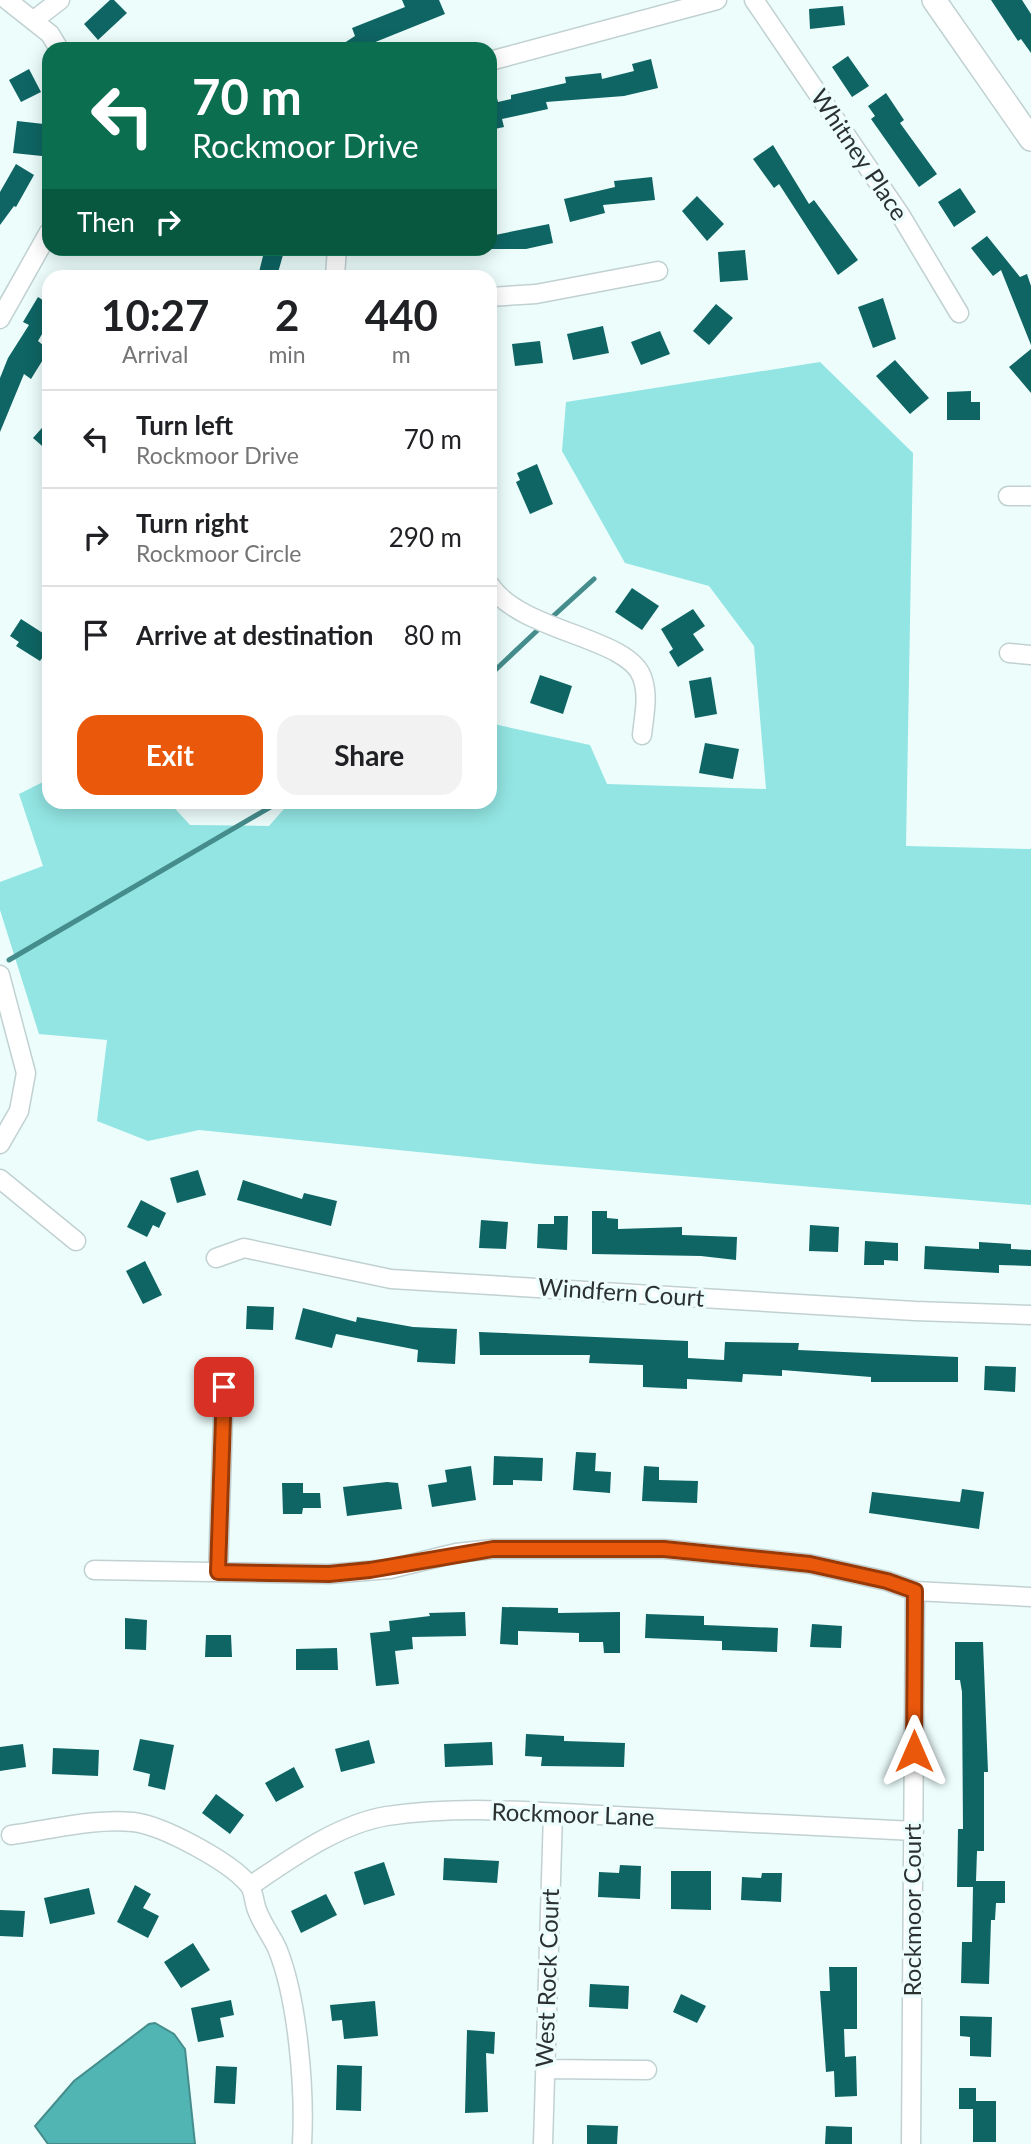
<!DOCTYPE html>
<style>
:root{--surface:#fff;--page:#f2f2f2;--text:#202124;--muted:#757577;--line:#e0e0e0;--accent:#ea580c}
body{margin:0;font-family:Lato,sans-serif;background:var(--page);color:var(--text);height:100vh;display:flex;flex-direction:column;font-size:26px;white-space:nowrap}
*{box-sizing:border-box;margin:0}
p{font-size:23px;color:var(--muted)}
.icon{flex:none;width:38px;height:38px;fill:none;stroke:currentColor;stroke-width:2;stroke-linecap:round;stroke-linejoin:round}
.map{position:relative;flex:1;overflow:hidden}
.details{position:absolute;left:42px;top:270px;width:455px;height:539px;display:flex;flex-direction:column;background:var(--surface);border-radius:21px;box-shadow:0 4px 18px #0003}
.details>*{flex:none}
.banner{position:absolute;left:42px;top:42px;width:455px;height:214px;border-radius:21px;box-shadow:0 4px 18px #0003;background:#0b6e4f;color:#fff;overflow:hidden}
.pin{position:absolute;display:grid;place-items:center;width:60px;height:60px;color:#fff;margin:-30px;border-radius:14px;box-shadow:0 4px 10px #0006}
.me{position:absolute;width:77px;margin:-38px;rotate:0deg;stroke-linejoin:round;filter:drop-shadow(0 0 5px #0008)}
.turn{display:flex;align-items:center;gap:24px;height:147px;padding:0 35px;font-size:32px}
.turn .icon{width:91px;height:91px;stroke-width:2.5}
.turn b{display:block;font-size:49px;line-height:60px}
.then{display:flex;align-items:center;height:66px;padding:0 35px;background:#0003;gap:14px;font-size:26px}
.eta{display:flex;justify-content:space-evenly;align-items:center;height:119px;text-align:center}
.eta b{font-size:42px;font-weight:700;line-height:49px}
.cta{display:flex;gap:14px;margin-top:auto;padding:14px 35px}
.cta a{flex:1;height:80px;border-radius:21px;background:var(--accent);color:#fff;font-size:28px;font-weight:700;line-height:80px;text-align:center}
.cta a+a{background:var(--page);color:var(--text)}
ul{padding:0;list-style:none}
li{display:flex;align-items:center;gap:21px;height:98px;padding:0 35px;border-top:2px solid var(--line)}
li div{flex:1}
li b{display:block;font-size:26px}
li em{font-style:normal}
.map>svg:first-child{display:block}
.green{fill:#92e5e3}
.water{fill:#50b5b3;stroke:#458d8c;stroke-width:2}
.lines{fill:none;stroke-linecap:round;stroke-linejoin:round}
.stream{stroke:#458d8c;stroke-width:5}
.building{fill:#0e6564}
.minor-casing{stroke:#c1d1d1;stroke-width:21}
.major-casing{stroke:#c1d1d1;stroke-width:26}
.minor{stroke:#fff;stroke-width:18}
.major{stroke:#fff;stroke-width:23}
.route-casing{stroke:#983908;stroke-width:18}
.route{stroke:#ea580c;stroke-width:12}
.labels{text-anchor:middle;stroke-width:7;stroke-linejoin:round;paint-order:stroke}
.street-label{font-size:24px;fill:#2b3131;stroke:#ecfdfc}
</style>
<div class="map">
<svg width="1031" height="2144" viewBox="0 0 1031 2144">
<rect width="100%" height="100%" fill="#ecfdfc"/>
<path class="green" d="M820,362L913,453L906,846L1031,849V1205L537,1164L199,1130L148,1141L97,1121L107,1040L39,1034L0,910V882L43,866L19,794L49,779V802H169L190,825L269,826L290,802H490V718L498,725L590,745L607,784L766,789L754,646L709,586L625,563L562,451L566,402Z"/>
<path class="water" d="M155,2023L174,2034L185,2049L195,2144H48L35,2126L74,2081L149,2024Z"/>
<g class="lines">
<path class="stream" d="M550,619L594,579
M490,675L542,626
M9,960L279,802"/>
</g>
<path class="building" d="M110,0H114L127,13L98,40L84,24Z
M402,0H439L445,14L358,49H335L355,36L352,28L405,7Z
M991,0H1022L1031,14V53L1021,39L1018,41Z
M843,6L845,25L810,29L809,9Z
M848,56L869,86L852,97L832,67Z
M651,59L658,88L624,96L546,102L548,109L502,119L504,127L490,130V91L495,90L498,102L511,99V95L566,83L565,77L601,73L602,79L634,71L632,64Z
M29,69L41,92L21,102L9,80Z
M886,93L904,120L900,123L937,174L919,187L871,119L875,116L868,106Z
M17,121L44,124L42,156L13,153Z
M773,145L809,204L814,200L858,260L838,275L779,184L774,188L753,159Z
M16,164L34,175L16,207L14,206L0,225V192Z
M652,177L655,200L603,205L605,213L570,222L564,199L615,187L614,181Z
M960,188L976,212L954,227L938,202Z
M697,196L724,224L707,241L682,211Z
M549,224L553,243L526,249H490V236Z
M987,236L1020,277L1027,274L1031,286V345L1001,270L993,276L971,248Z
M265,248H285L277,276H258Z
M745,250L748,280L720,282L718,252Z
M38,297L49,304V322L38,341L49,350L31,379L24,374L0,432V378L8,358L29,325L23,322Z
M883,298L896,339L873,348L858,307Z
M716,304L733,318L709,345L693,331Z
M603,326L609,353L573,360L567,334Z
M660,331L670,354L641,365L631,342Z
M540,341L543,363L515,366L512,344Z
M1031,349V393L1009,367Z
M895,360L929,398L910,414L876,376Z
M971,391V402H980V420H947V392Z
M49,420V452L33,438Z
M537,464L553,504L530,514L516,482L520,480L517,473Z
M632,588L659,606L642,630L615,612Z
M693,609L705,626L693,634L704,650L678,667L669,652L673,649L661,629Z
M21,619L49,637V648L40,661L16,646L19,642L10,636Z
M540,675L572,686L563,714L530,703Z
M711,677L717,714L695,718L689,681Z
M705,743L739,749L733,779L699,773Z
M198,1170L206,1195L177,1203L170,1178Z
M243,1180L302,1199L304,1193L337,1201L331,1226L237,1200Z
M141,1200L166,1213L159,1228L153,1225L147,1237L127,1227Z
M592,1211H607V1218L618,1219V1229L682,1227V1235L737,1237L736,1260L701,1256L592,1254Z
M554,1216H568L567,1250L537,1248L538,1224H554Z
M481,1220L508,1222L506,1249L479,1248Z
M810,1225L839,1227L838,1252L809,1251Z
M865,1241L898,1243V1261L884,1260V1265H864Z
M979,1242L1011,1244V1249L1031,1250V1266L999,1265V1273L924,1269L925,1246L979,1249Z
M145,1261L162,1295L143,1304L126,1271Z
M247,1306L274,1307L273,1330L246,1329Z
M303,1308L356,1322L357,1317L413,1327L457,1329L455,1364L417,1362L418,1350L336,1334L332,1348L295,1339Z
M479,1332L688,1341V1358L724,1360L725,1342L799,1343L798,1350L958,1357V1382H871V1377L782,1370V1376L743,1374L742,1382L687,1379V1389L643,1387V1365L589,1363L590,1355H480Z
M985,1366L1016,1367L1015,1392L984,1390Z
M576,1452L596,1453L595,1471L611,1472L610,1493L573,1490Z
M494,1456L543,1458L542,1481L513,1480V1485H493Z
M471,1466L476,1500L432,1507L428,1485L447,1482L445,1470Z
M644,1466L659,1467V1480L698,1481L697,1503L642,1501Z
M387,1482L398,1483L402,1509L347,1516L343,1487Z
M282,1483H303V1493H320L321,1508H303L302,1514H283Z
M962,1489L984,1492L979,1529L869,1513L872,1492L960,1502Z
M502,1607L558,1608V1613L620,1612V1653H604L603,1642H579V1633L518,1631V1645L500,1644Z
M465,1612L466,1636L412,1637L413,1649L395,1651L399,1684L376,1686L370,1633L390,1631L389,1621L430,1616L429,1613Z
M646,1614L704,1616V1625L778,1628L777,1652L722,1650V1641L645,1638Z
M125,1618L147,1620L146,1650L125,1649Z
M812,1624L842,1626L841,1648L810,1647Z
M206,1635H231L232,1657H205Z
M955,1642H983L988,1772H984V1851H977L976,1881H1005V1903H996L995,1920H991L989,1984L961,1983L962,1942H972L973,1887H957L958,1829H963L962,1692L960,1680H955Z
M337,1648L338,1670H296V1649Z
M526,1734L564,1736V1741L625,1743L624,1767L541,1766L542,1757L525,1756Z
M140,1739L174,1745L165,1790L148,1786L150,1774L133,1770Z
M369,1740L375,1763L341,1772L335,1749Z
M492,1742L493,1765L445,1767L444,1744Z
M23,1744L26,1767L0,1771V1747Z
M53,1748L99,1750L98,1776L52,1774Z
M294,1767L304,1787L276,1802L265,1783Z
M216,1794L244,1815L230,1834L202,1813Z
M444,1858L499,1861L497,1883L443,1880Z
M384,1862L395,1895L364,1905L354,1872Z
M620,1865L641,1866L640,1899L598,1897L599,1872L619,1873Z
M671,1871H711V1910L671,1909Z
M762,1873H782L781,1902L741,1900L742,1877L761,1878Z
M135,1885L151,1894L143,1908L159,1916L148,1938L117,1922Z
M89,1888L95,1914L50,1924L44,1898Z
M326,1894L337,1915L301,1933L291,1911Z
M0,1910L25,1911L23,1937L0,1936Z
M193,1943L210,1970L181,1988L164,1962Z
M829,1967H857V2029H844L845,2057L856,2056L857,2096L835,2097L834,2071L826,2072L820,1991H830Z
M590,1984L629,1986L628,2009L589,2007Z
M681,1994L706,2006L697,2023L673,2012Z
M231,2000L234,2015L220,2018L224,2037L198,2042L191,2008Z
M375,2001L378,2036L344,2039L342,2020L332,2021L330,2005Z
M960,2016L992,2017L991,2057L970,2056V2037L960,2036Z
M467,2030L495,2032L494,2054L486,2053L488,2112L465,2113Z
M337,2065L362,2066L361,2111L336,2110Z
M216,2066L237,2067L235,2104L214,2103Z
M959,2088H976V2101H996V2142H973V2109H959Z
M587,2125L618,2126L617,2144H587Z
M826,2126L852,2127V2144H825Z"/>
<g class="lines">
<defs>
<path id="minor" d="M7,0L50,34L59,49
M754,0L901,216L959,313
M34,20L60,0
M490,61L717,0
M335,276L337,248
M490,297L536,294L658,271
M0,319L49,232
M1008,496H1031
M490,585C521,632 628,637 642,677C649,696 644,715 642,735
M1009,653L1031,655
M0,975L26,1073L19,1111L0,1144
M0,1179L76,1241
M216,1258L244,1248L391,1279L915,1311L1031,1315
M94,1570L329,1574L390,1569L456,1553L493,1549H664L810,1564L887,1581L915,1591L1031,1597
M218,1572L224,1387
M11,1835C50,1830 93,1818 133,1822C162,1825 231,1862 249,1885C254,1891 254,1903 257,1910C262,1924 271,1935 277,1948C298,1999 305,2090 302,2144
M250,1886C290,1859 338,1824 387,1816C461,1805 541,1812 616,1816C715,1821 814,1826 914,1831
M545,2069L647,2070
M543,2144L553,1813
M911,2144L915,1591"/>
<path id="major" d="M934,0L1031,139"/>
</defs>
<use href="#minor" class="minor-casing"/>
<use href="#major" class="major-casing"/>
<use href="#minor" class="minor"/>
<use href="#major" class="major"/>
</g>
<g class="lines">
<defs>
<path id="route" d="M224,1387L218,1572L329,1574L370,1570L493,1549H664L810,1564L887,1581L915,1591L914,1751"/>
</defs>
<use href="#route" class="route-casing"/>
<use href="#route" class="route"/>
</g>
<g class="labels">
<g class="street-label">
<text transform="translate(859 155) rotate(56)" y="8">Whitney Place</text>
<text transform="translate(621 1293) rotate(4)" y="8">Windfern Court</text>
<text transform="translate(573 1815) rotate(2)" y="8">Rockmoor Lane</text>
<text transform="translate(913 1910) rotate(-90)" y="8">Rockmoor Court</text>
<text transform="translate(548 1978) rotate(-88)" y="8">West Rock Court</text>
</g>
</g>
</svg>
<div class="pin" style="left:224px;top:1387px;background:#d93025"><svg class="icon" aria-label="arrive" viewBox="0 0 24 24"><path d="M6 21V4h12l-3 4 3 4H6"/></svg></div>
<svg class="me" style="left:914px;top:1751px" viewBox="-20 -20 40 40"><path d="M0-17L14 15 0 8-14 15z" fill="#ea580c" stroke="#fff" stroke-width="4"/></svg>
<div class="banner">
<div class="turn"><svg class="icon" aria-label="left" viewBox="0 0 24 24"><path d="M17 20v-9H6M10 6l-5 5 5 5"/></svg><div><b>70 m</b>Rockmoor Drive</div></div>
<div class="then">Then<svg class="icon" aria-label="right" viewBox="0 0 24 24"><path d="M7 20v-9h11M14 6l5 5-5 5"/></svg></div>
</div>
<section class="details">
<div class="eta">
<div><b>10:27</b><p>Arrival</p></div>
<div><b>2</b><p>min</p></div>
<div><b>440</b><p>m</p></div>
</div>
<ul>
<li><svg class="icon" aria-label="left" viewBox="0 0 24 24"><path d="M17 20v-9H6M10 6l-5 5 5 5"/></svg><div><b>Turn left</b><p>Rockmoor Drive</p></div><em>70 m</em></li>
<li><svg class="icon" aria-label="right" viewBox="0 0 24 24"><path d="M7 20v-9h11M14 6l5 5-5 5"/></svg><div><b>Turn right</b><p>Rockmoor Circle</p></div><em>290 m</em></li>
<li><svg class="icon" aria-label="arrive" viewBox="0 0 24 24"><path d="M6 21V4h12l-3 4 3 4H6"/></svg><div><b>Arrive at destination</b></div><em>80 m</em></li>
</ul>
<div class="cta"><a>Exit</a><a>Share</a></div>
</section>
</div>
